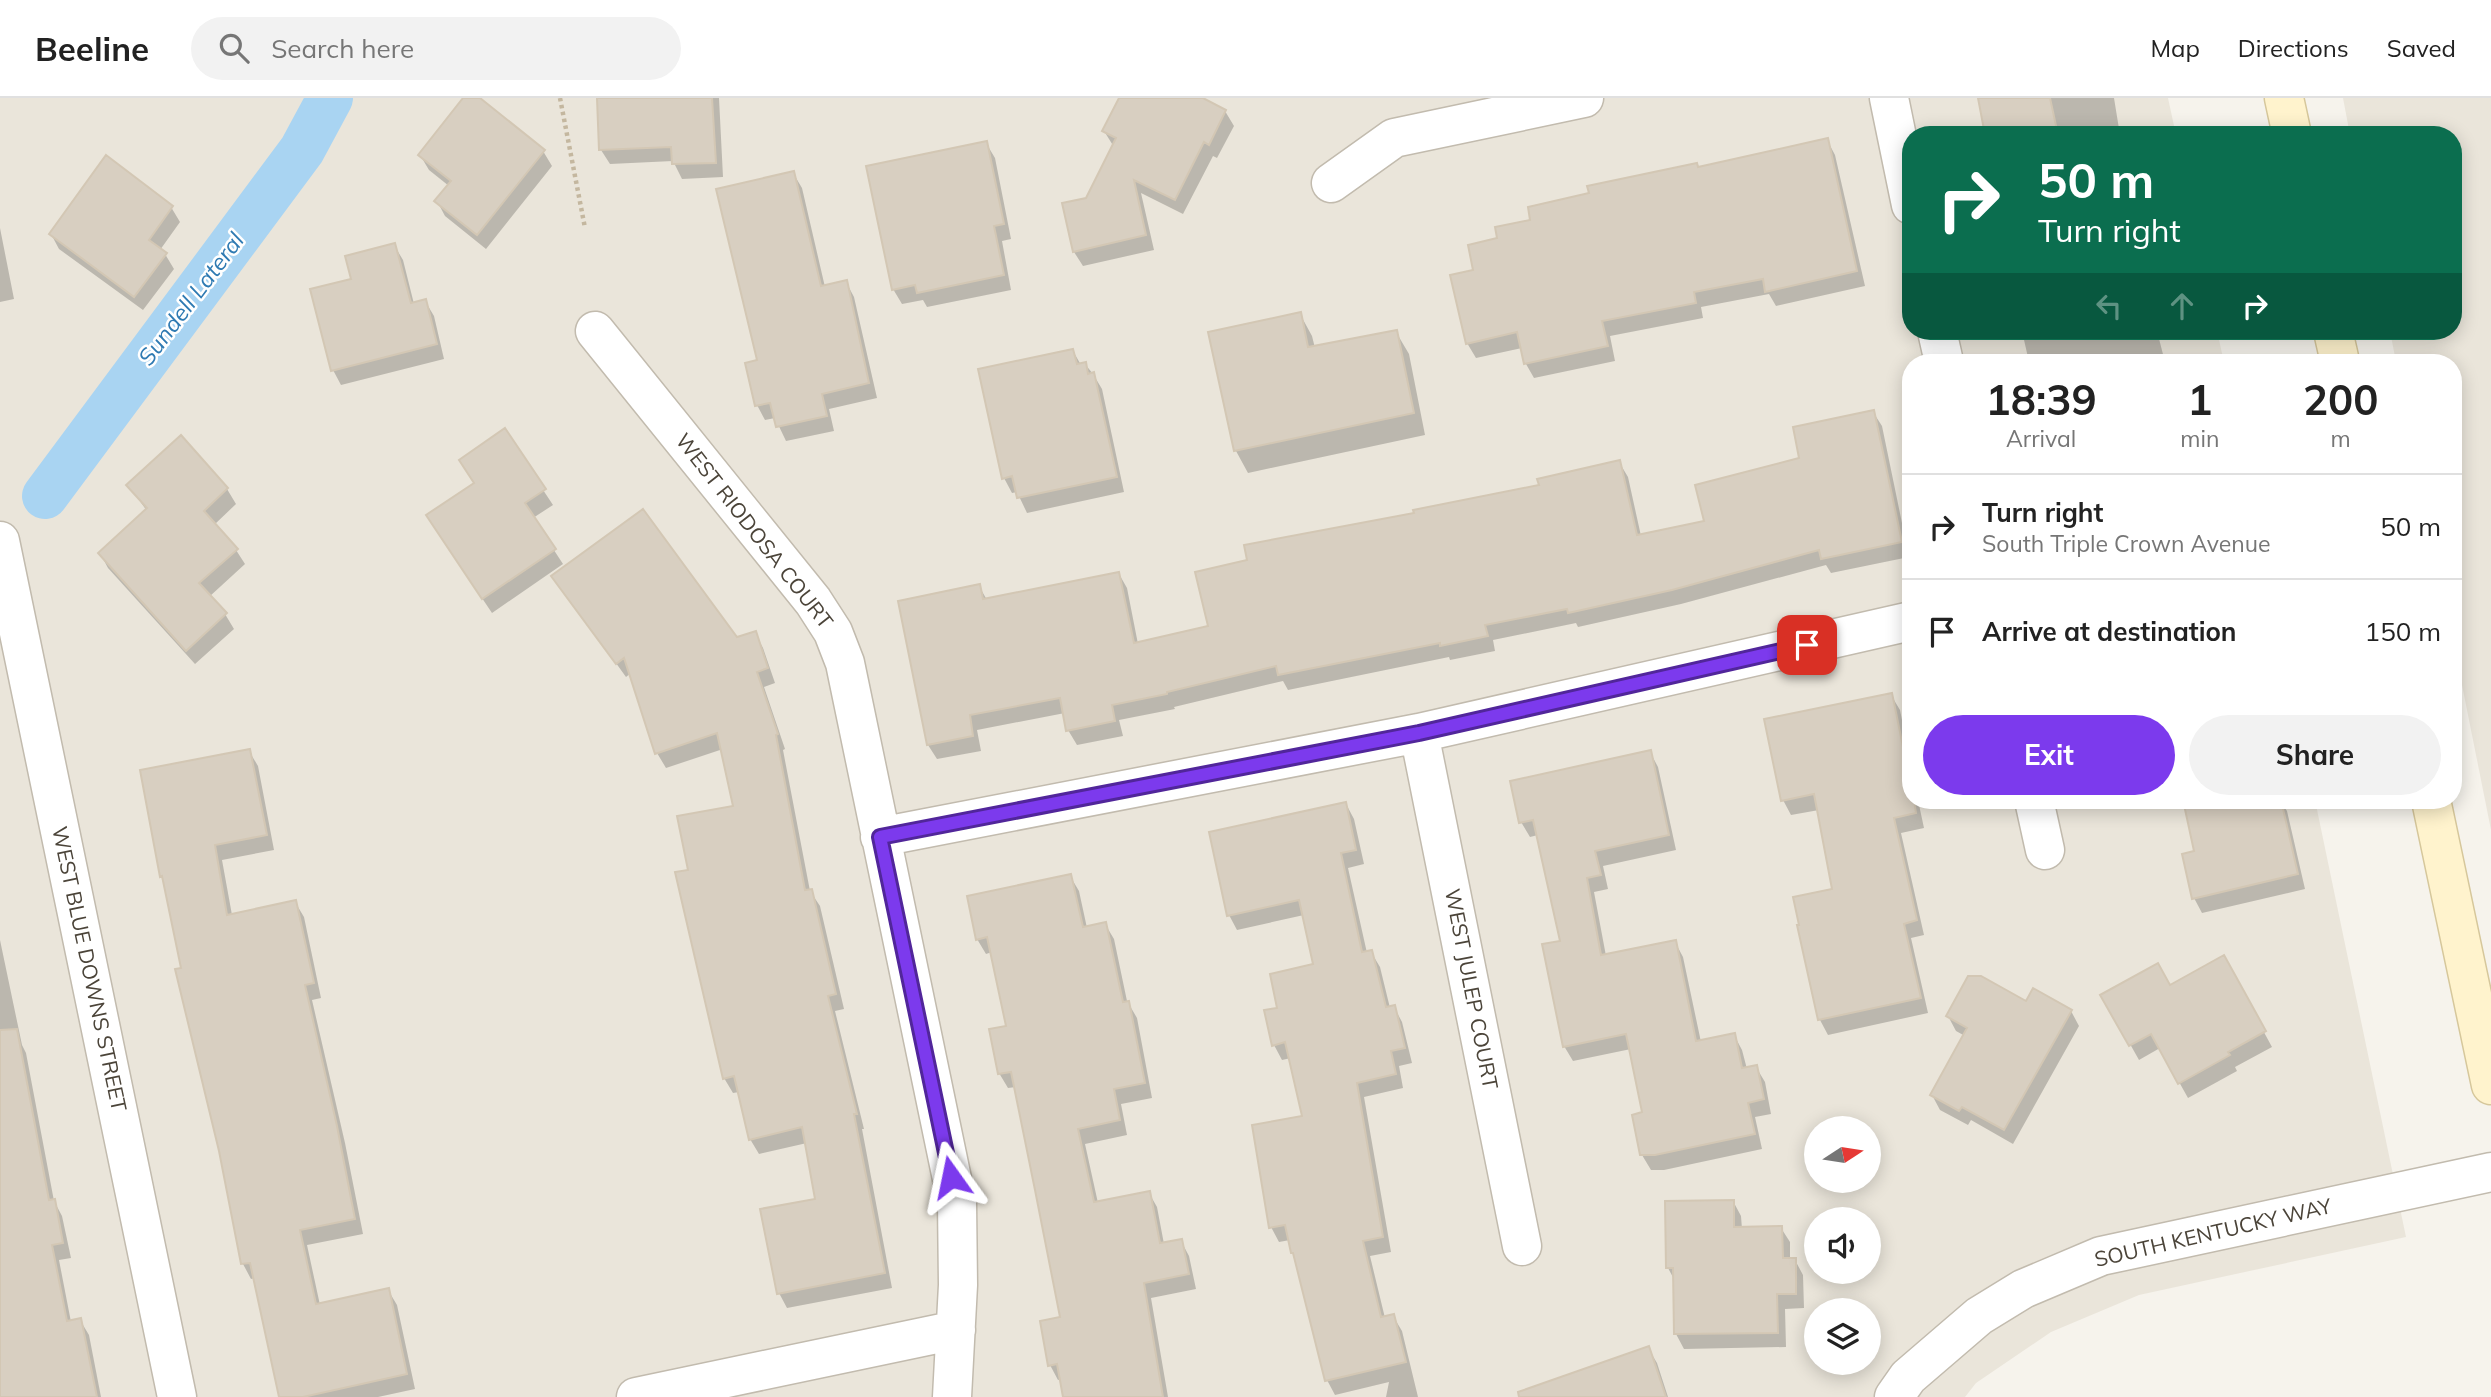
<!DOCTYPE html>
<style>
:root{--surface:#fff;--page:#f2f2f2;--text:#222;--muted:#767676;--line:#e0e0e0;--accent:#7c3aed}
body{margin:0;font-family:Mulish,sans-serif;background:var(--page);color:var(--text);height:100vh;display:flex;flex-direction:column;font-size:26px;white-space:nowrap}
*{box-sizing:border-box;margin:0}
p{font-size:23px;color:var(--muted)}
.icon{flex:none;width:38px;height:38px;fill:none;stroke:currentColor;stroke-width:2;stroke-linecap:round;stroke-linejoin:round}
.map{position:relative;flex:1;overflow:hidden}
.sheet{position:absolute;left:1902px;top:256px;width:560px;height:455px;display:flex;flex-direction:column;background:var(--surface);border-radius:28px;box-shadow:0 4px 18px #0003}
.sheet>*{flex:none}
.hud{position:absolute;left:1902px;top:28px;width:560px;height:214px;border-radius:28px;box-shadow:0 4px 18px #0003;background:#0b6e4f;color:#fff;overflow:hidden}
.needle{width:46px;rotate:78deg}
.fabs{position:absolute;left:1804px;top:1018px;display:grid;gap:14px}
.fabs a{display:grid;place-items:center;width:77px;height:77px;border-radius:50%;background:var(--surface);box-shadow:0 4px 18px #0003;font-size:35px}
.pin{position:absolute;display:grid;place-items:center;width:60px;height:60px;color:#fff;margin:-30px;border-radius:14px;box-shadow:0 4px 10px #0006}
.me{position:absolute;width:77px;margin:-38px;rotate:348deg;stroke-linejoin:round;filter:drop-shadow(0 0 5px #0008)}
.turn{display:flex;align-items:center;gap:24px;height:147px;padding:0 21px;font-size:32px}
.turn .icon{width:91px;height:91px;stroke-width:2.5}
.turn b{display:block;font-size:49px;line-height:60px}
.lanes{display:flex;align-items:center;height:66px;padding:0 21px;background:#0003;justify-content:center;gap:35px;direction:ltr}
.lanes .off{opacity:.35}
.eta{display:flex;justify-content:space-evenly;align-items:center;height:119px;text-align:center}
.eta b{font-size:42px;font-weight:700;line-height:49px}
.action{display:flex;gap:14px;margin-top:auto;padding:14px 21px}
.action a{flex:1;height:80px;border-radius:42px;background:var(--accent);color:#fff;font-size:28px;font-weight:700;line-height:80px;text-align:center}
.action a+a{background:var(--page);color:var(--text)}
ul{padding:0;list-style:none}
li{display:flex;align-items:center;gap:21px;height:105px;padding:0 21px;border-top:2px solid var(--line)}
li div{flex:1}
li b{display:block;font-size:26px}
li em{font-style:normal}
header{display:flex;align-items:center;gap:42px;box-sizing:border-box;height:98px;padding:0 35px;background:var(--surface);border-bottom:2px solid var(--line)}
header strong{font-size:33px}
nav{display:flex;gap:38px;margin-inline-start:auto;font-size:24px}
.search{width:490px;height:63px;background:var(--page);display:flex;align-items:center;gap:18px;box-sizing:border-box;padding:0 24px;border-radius:38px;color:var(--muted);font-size:26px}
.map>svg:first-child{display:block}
.residential{fill:#eae5da;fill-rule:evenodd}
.shadow{fill:#0003}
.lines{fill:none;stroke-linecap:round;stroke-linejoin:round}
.canal{stroke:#a9d4f2;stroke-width:46}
.building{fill:#d8cfc1;stroke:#d3c7b4;stroke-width:2}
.minor-casing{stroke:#c2bbae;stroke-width:41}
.tertiary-casing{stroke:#c2bbae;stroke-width:41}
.secondary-casing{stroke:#d6c79b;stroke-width:41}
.path{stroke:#c4b79f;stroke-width:4.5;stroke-dasharray:3.5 3.5;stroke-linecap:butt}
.minor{stroke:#fff;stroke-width:38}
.tertiary{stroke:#fff;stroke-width:38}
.secondary{stroke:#fff3cd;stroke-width:38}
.route-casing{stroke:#51269a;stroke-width:18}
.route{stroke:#7c3aed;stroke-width:12}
.labels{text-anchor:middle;stroke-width:5;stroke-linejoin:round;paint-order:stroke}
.street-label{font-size:21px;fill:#4b4439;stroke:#fff}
.water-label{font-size:23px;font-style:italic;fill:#2e7ab2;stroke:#fff}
</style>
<header>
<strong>Beeline</strong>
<div class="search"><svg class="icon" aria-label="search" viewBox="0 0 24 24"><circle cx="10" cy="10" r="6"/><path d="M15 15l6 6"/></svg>Search here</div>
<nav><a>Map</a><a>Directions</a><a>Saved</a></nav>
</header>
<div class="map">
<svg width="2491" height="1299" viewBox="0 0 2491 1299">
<rect width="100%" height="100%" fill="#f6f3ec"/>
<path class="residential" d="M0,0H2168L2176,37H1911V233H2217L2224,264H1911V702H2315L2406,1139L2139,1197L2051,1234L1976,1285L1965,1299H0ZM1816,1031H1869V1083H1816ZM1816,1122H1869V1174H1816ZM1816,1213H1869V1265H1816Z
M2343,0H2491V732L2454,547V264H2396L2390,233H2454V37H2350Z"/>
<path class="shadow" d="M465,0H477L543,53L552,68L486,151L445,118L437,103L449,88L429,72L420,57Z
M599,0H719L723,79L682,81L673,63L610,66L601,52Z
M1121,0H1199L1225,13L1234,28L1217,60L1213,58L1183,116L1141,95L1154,152L1083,168L1074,154L1088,101L1114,49L1104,33Z
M1980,0H2114L2120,37H1987Z
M1827,42L1835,57L1865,188L1776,208L1769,196L1701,209L1703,220L1610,238L1615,263L1534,280L1526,266L1522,250L1476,260L1467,245L1475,173L1499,142L1533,123L1698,70Z
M986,45L995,60L1011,141L1002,143L1011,192L927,209L923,202L902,206L893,191Z
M793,75L802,90L825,189L846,184L854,199L877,300L829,311L834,333L786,343L775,320L765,322L757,307L759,263Z
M171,109L180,124L160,152L165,156L174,171L143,212L59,151L51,136Z
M0,130L14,201L0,204Z
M394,147L403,162L414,206L425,203L434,218L444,261L341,287L333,272L353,182Z
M1300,216L1312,238L1315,250L1396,234L1409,256L1425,337L1248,375L1236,353Z
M2022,233H2157L2165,264H2029Z
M1073,253L1081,267L1085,266L1093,276L1102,291L1124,394L1027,415L1017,394L1012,395L1004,380Z
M1873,314L1882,328L1909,459L1831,475L1826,467L1681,506L1578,529L1576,525L1493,542L1495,553L1450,562L1449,559L1288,592L1283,583L1174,609L1175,611L1119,622L1123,638L1077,647L1068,632L1065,615L977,632L981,653L937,661L928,647L979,488L987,502L1119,476L1127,490L1138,546L1210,529L1250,463L1416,416L1541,388L1619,364L1628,379L1641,438L1706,424Z
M504,333L553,407L533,420L563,466L492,515L437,433L475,386Z
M181,340L227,391L236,406L214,427L236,452L245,466L209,499L225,516L234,531L195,566L108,470L100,455L147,413L129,388Z
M554,479L737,541L755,535L763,550L775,585L764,589L785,651L783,652L810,793L820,808L844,911L835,913L864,1031H862L892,1190L787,1210L779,1195L817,1102L807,1045L759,1056L750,1041L739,994L733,995L724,980L735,709L723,651L666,670L657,655L631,575L626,579Z
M1891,597L1900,612L1911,667V702H1918L1924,730L1901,735L1924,837L1911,840L1928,915L1828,937L1820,922L1799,828L1834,792L1819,712L1791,717L1783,702Z
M249,653L258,668L274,752L222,762L232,817L295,804L304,819L321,900L312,902L345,1045L363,1136L307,1147L320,1207L388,1192L397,1207L415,1291L378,1299H281L255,1180L251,1181L243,1166L142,674Z
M1650,654L1658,669L1676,752L1603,768L1608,791L1594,794L1606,858L1675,844L1683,859L1701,944L1734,937L1742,952L1747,971L1756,969L1765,984L1771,1016L1755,1019L1762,1051L1664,1072H1651L1642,1057L1644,1016L1631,951L1573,963L1564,948L1562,844L1538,737L1530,739L1521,724Z
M2185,702H2242L2243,707L2264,702H2280L2287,713L2305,791L2202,815L2194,800L2197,755Z
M1346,706L1354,721L1364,766L1348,770L1367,855L1371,854L1380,869L1390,910L1394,909L1402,924L1412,965L1399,968L1403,990L1364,999L1391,1154L1370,1158L1385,1220L1393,1218L1402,1233L1418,1299H1386L1389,1284L1335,1297L1327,1282L1290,1142L1279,1144L1271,1129L1304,1019L1291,960L1282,962L1274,947L1279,911L1315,867L1304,817L1237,832L1229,817Z
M1070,778L1079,793L1087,830L1105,826L1114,841L1127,903L1137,920L1152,1000L1121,1006L1127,1037L1085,1046L1098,1105L1149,1095L1157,1109L1164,1146L1181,1143L1189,1158L1196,1191L1151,1200L1168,1299H1065L1062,1281L1058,1282L1050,1267L1062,1221L1016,989L1008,990L999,975L1008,929L992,854L986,856L977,841Z
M0,842L22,947L26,955L54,1103L62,1118L71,1160L59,1162L71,1224L80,1222L89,1237L101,1299H0Z
M2223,859L2272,949L2235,969L2237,973L2188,1000L2160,950L2139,962L2103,898L2170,889Z
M2026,906L2071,913L2079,928L2013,1046L1971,1022L1968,1027L1940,1012L1932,997L1965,938L1956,933L1948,918Z
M1733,1103L1741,1118L1742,1131L1781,1130L1790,1144V1162H1795L1803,1177L1804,1210L1785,1211L1786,1249L1684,1251L1676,1236L1675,1183L1668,1170Z
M1648,1250L1657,1265L1668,1299H1552Z"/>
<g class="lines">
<path class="canal" d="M45,398L302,52L330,0"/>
</g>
<path class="building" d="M463,0H480L545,52L477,137L434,103L451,83L418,57Z
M597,0H712L716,65L672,66L671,49L599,52Z
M1119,0H1203L1226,12L1209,47L1204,44L1175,102L1134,82L1146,137L1073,154L1062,105L1086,100L1116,40L1102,33Z
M1978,0H2050L2058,37H1985Z
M1828,40L1857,173L1765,194L1763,181L1694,194L1696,205L1602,223L1608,248L1524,266L1517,234L1466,246L1450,177L1473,172L1468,147L1497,140L1495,129L1530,122L1528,109L1589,95L1587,88L1697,65L1698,69Z
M987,43L1004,126L994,128L1004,177L917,195L915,187L892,192L866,68Z
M106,57L173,108L149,142L167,155L134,199L49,136Z
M794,73L821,188L847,182L869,285L822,296L827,318L776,329L770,305L755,308L745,265L757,262L716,91Z
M395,145L411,205L426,201L437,246L331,273L310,191L351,181L345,158Z
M1301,214L1308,249L1397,232L1414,315L1234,353L1208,234Z
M1073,251L1077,266L1086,264L1088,276L1094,274L1117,379L1017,400L1012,378L1002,381L978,271Z
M1874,312L1902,444L1821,461L1819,452L1672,492L1568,515L1567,511L1485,527L1488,538L1440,548V545L1278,577L1276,568L1167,594V596L1112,607L1115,623L1066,633L1060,600L970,617L973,638L927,647L898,503L980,486L983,501L1119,474L1134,545L1208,528L1195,474L1247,462L1244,447L1414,415L1413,412L1539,387L1537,381L1620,362L1637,437L1704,423L1695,387L1799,360L1793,329Z
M505,330L546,391L525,405L556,451L482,501L426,417L474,385L459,362Z
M181,337L228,390L204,413L238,451L199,485L227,515L186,553L98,455L147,410L126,387Z
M643,411L737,539L756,533L768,570L757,574L778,636L776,637L805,792L812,791L836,896L828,898L857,1016H854L885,1175L777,1196L760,1111L815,1101L802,1029L749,1042L734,978L723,981L675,774L688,772L677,718L733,708L717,635L655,656L624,560L616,566L551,478Z
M1892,595L1911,688V702H1914L1916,715L1894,720L1917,822L1904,826L1921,900L1818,922L1797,827H1799L1793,799L1832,791L1814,696L1781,703L1764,621Z
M250,651L267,737L215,747L227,817L296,802L314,885L305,887L337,1028L355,1121L300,1132L316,1206L389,1190L407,1276L303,1299H279L250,1165L241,1166L219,1053L175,871L181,870L162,778L160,779L140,672Z
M1651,652L1669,737L1595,753L1601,777L1587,780L1601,857L1676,842L1696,943L1735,935L1742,970L1757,967L1764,1001L1748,1005L1755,1036L1655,1057H1640L1632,1017L1642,1014L1626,936L1563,949L1542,846L1560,843L1533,722L1519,725L1510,683Z
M2183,702H2281L2298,776L2192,801L2182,756L2194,753Z
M1346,704L1356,752L1341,755L1362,854L1372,852L1386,909L1395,907L1405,950L1391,953L1396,976L1357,985L1383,1139L1363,1143L1381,1219L1394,1216L1406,1264L1325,1283L1293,1155H1291L1285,1127L1269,1130L1252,1027L1302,1018L1285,944L1272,948L1264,912L1277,910L1270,876L1313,866L1299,802L1227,818L1209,734Z
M1071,776L1083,829L1106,824L1123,904L1129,903L1145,985L1114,991L1120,1022L1078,1031L1094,1104L1150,1093L1160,1145L1182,1141L1189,1176L1144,1185L1163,1299H1063L1057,1266L1048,1268L1040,1223L1060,1219L1035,1092L1011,974L998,976L989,931L1006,928L987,839L976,842L967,798Z
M2224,857L2266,933L2228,954L2230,957L2178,986L2151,936L2129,948L2100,897L2158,865L2170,887Z
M1968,878H1981L2026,903L2033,890L2072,912L2004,1032L1962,1009L1959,1013L1930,997L1967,930L1946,918Z
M17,931L49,1102L55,1101L63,1145L52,1147L67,1223L81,1220L97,1299H0V932Z
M1734,1102V1129L1782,1128L1783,1160H1796V1196H1777L1778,1235L1674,1236L1673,1170H1666L1665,1103Z
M1649,1248L1666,1299H1519L1518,1294Z"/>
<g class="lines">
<defs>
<path id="minor" d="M1889,0L1911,107
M1331,85L1394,40L1584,0
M595,233L813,503L833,534L845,565L957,1105L958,1187L952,1299
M1937,233L1944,264
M0,443L177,1299
M1419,635L1522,1148
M2034,702L2045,752
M880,739L1419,635L1911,523
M636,1299L956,1232"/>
<path id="tertiary" d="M1894,1299L1908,1279L1979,1218L2023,1191L2101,1158L2491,1074"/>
<path id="secondary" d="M2284,0L2292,37
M2333,233L2340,264
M2431,702L2491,987"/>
</defs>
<use href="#minor" class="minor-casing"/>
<use href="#tertiary" class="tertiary-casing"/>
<use href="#secondary" class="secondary-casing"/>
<path class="path" d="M560,0L585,130"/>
<use href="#minor" class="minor"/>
<use href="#tertiary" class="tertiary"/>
<use href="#secondary" class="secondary"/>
</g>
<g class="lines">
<defs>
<path id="route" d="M951,1079L880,739L1419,635L1807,547"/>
</defs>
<use href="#route" class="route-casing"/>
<use href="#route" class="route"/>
</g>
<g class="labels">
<g class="street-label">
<text transform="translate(754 433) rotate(52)" y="7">WEST RIODOSA COURT</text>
<text transform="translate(89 871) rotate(78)" y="7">WEST BLUE DOWNS STREET</text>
<text transform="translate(1471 891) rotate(79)" y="7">WEST JULEP COURT</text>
<text transform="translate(2213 1135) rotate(-13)" y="7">SOUTH KENTUCKY WAY</text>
</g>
<g class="water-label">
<text transform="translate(191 201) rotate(-53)" y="8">Sundell Lateral</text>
</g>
</g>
</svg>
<div class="fabs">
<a><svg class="needle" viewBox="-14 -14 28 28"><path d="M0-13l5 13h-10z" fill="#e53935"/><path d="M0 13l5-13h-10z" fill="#767676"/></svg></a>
<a><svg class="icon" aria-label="sound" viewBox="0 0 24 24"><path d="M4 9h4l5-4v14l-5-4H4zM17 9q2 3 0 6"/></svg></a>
<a><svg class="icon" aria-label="layers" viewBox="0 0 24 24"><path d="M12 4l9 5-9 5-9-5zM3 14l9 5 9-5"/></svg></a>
</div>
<div class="pin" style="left:1807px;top:547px;background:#d93025"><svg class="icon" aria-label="arrive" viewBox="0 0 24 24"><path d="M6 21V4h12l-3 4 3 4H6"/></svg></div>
<svg class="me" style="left:951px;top:1079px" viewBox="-20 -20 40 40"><path d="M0-17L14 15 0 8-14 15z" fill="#7c3aed" stroke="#fff" stroke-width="4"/></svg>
<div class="hud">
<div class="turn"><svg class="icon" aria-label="right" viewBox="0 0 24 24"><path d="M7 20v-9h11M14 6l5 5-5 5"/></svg><div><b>50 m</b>Turn right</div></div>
<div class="lanes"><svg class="icon off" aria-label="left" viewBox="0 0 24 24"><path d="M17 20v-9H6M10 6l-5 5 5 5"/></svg><svg class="icon off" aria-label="ahead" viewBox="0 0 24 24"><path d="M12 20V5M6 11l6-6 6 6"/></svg><svg class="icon" aria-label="right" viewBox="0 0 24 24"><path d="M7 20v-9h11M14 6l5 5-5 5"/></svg></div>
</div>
<section class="sheet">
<div class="eta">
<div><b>18:39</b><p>Arrival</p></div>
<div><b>1</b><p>min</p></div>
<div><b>200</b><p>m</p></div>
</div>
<ul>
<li><svg class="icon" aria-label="right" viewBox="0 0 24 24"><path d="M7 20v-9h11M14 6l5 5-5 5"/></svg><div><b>Turn right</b><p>South Triple Crown Avenue</p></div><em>50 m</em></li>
<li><svg class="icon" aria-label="arrive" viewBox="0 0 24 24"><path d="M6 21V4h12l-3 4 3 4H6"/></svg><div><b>Arrive at destination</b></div><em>150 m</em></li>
</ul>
<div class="action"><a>Exit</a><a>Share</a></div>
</section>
</div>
